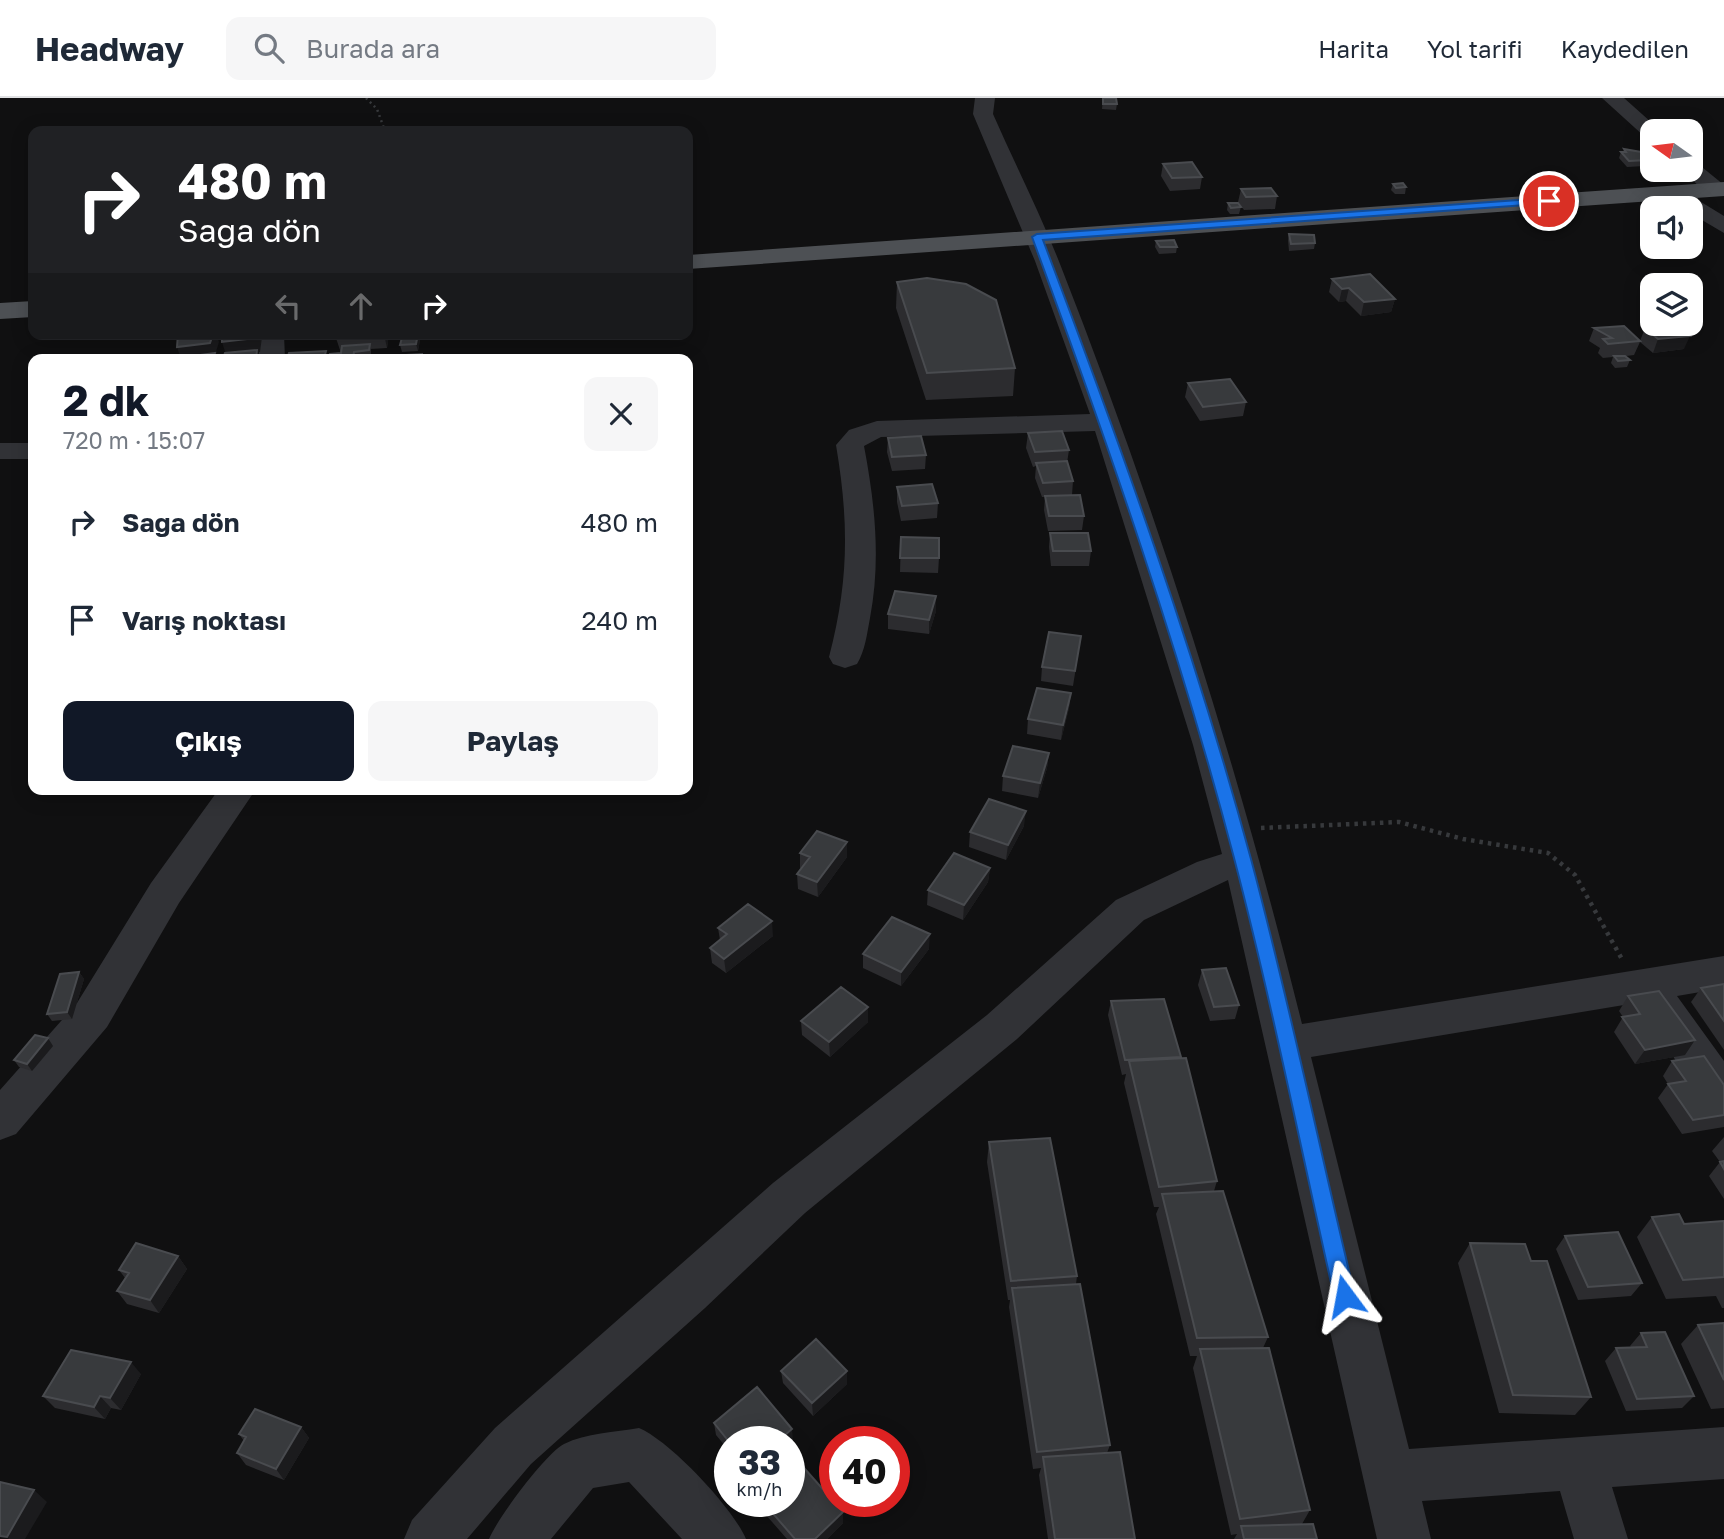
<!DOCTYPE html>
<html lang="tr">
<meta charset="utf-8">
<style>
:root{--surface:#fff;--page:#f6f6f7;--text:#1f2937;--muted:#747a83;--line:#e0e1e3;--accent:#111827}
body{margin:0;font-family:"Golos Text",sans-serif;background:var(--page);color:var(--text);height:100vh;display:flex;flex-direction:column;font-size:26px;white-space:nowrap}
*{box-sizing:border-box;margin:0}
p{font-size:23px;color:var(--muted)}
.icon{flex:none;width:38px;height:38px;fill:none;stroke:currentColor;stroke-width:2;stroke-linecap:round;stroke-linejoin:round}
.map{position:relative;flex:1;overflow:hidden}
.drawer{position:absolute;left:28px;top:256px;width:665px;height:441px;display:flex;flex-direction:column;background:var(--surface);border-radius:14px;box-shadow:0 4px 18px #0003}
.drawer>*{flex:none}
.hud{position:absolute;left:28px;top:28px;width:665px;height:214px;border-radius:14px;box-shadow:0 4px 18px #0003;background:#202124;color:#fff;overflow:hidden}
.needle{width:46px;rotate:284deg}
.buttons{position:absolute;left:1640px;top:21px;display:grid;gap:14px}
.buttons a{display:grid;place-items:center;width:63px;height:63px;border-radius:14px;background:var(--surface);box-shadow:0 4px 18px #0003;font-size:35px}
.speed{position:absolute;left:714px;top:1328px;display:flex;gap:14px;font-size:35px;font-weight:700;text-align:center}
.speed>*{display:grid;place-content:center;width:91px;height:91px;border-radius:50%;background:var(--surface);box-shadow:0 4px 18px #0003;line-height:1}
.speed small{font-size:18px;font-weight:400}
.speed .limit{border:10px solid #d22;background:#fff;color:#111}
.pin{position:absolute;display:grid;place-items:center;width:60px;height:60px;color:#fff;margin:-30px;border:4px solid #fff;border-radius:50%;box-shadow:0 2px 7px #0007}
.me{position:absolute;width:77px;margin:-38px;rotate:347deg;stroke-linejoin:round;filter:drop-shadow(0 0 5px #0008)}
.turn{display:flex;align-items:center;gap:24px;height:147px;padding:0 35px;font-size:32px}
.turn .icon{width:91px;height:91px;stroke-width:2.5}
.turn b{display:block;font-size:49px;line-height:60px}
.lanes{display:flex;align-items:center;height:66px;padding:0 35px;background:#0003;justify-content:center;gap:35px;direction:ltr}
.lanes .off{opacity:.35}
.round{display:grid;place-items:center;flex:none;width:74px;height:74px;border-radius:14px;background:var(--page)}
.summary{display:flex;align-items:center;justify-content:space-between;height:119px;padding:0 35px}
h1{font-size:42px;font-weight:700;line-height:52px;color:var(--accent)}
.cta{display:flex;gap:14px;margin-top:auto;padding:14px 35px}
.cta a{flex:1;height:80px;border-radius:14px;background:var(--accent);color:#fff;font-size:28px;font-weight:700;line-height:80px;text-align:center}
.cta a+a{background:var(--page);color:var(--text)}
ul{padding:0;list-style:none}
li{display:flex;align-items:center;gap:21px;height:98px;padding:0 35px}
li div{flex:1}
li b{display:block;font-size:26px}
li em{font-style:normal}
header{display:flex;align-items:center;gap:42px;box-sizing:border-box;height:98px;padding:0 35px;background:var(--surface);border-bottom:2px solid var(--line)}
header strong{font-size:33px}
nav{display:flex;gap:38px;margin-inline-start:auto;font-size:24px}
.search{width:490px;height:63px;background:var(--page);display:flex;align-items:center;gap:18px;box-sizing:border-box;padding:0 24px;border-radius:14px;color:var(--muted);font-size:26px}
.map>svg:first-child{display:block}
.lines{fill:none;stroke-linecap:round;stroke-linejoin:round}
.path-far1{stroke:#37393c;stroke-width:2.5;stroke-dasharray:2 3.5;stroke-linecap:butt}
.path{stroke:#37393c;stroke-width:4.5;stroke-dasharray:3.5 5;stroke-linecap:butt}
.minor{fill:#313236;fill-rule:evenodd}
.major{fill:#4d5054;fill-rule:evenodd}
.wall{fill:#2c2c2f}
.shaded-wall{fill:#1b1b1d}
.building{fill:#383a3d;stroke:#494b4f;stroke-width:2}
.route{fill:#1a73e8;stroke:#114b97;stroke-width:2}
</style>
<header>
<strong>Headway</strong>
<div class="search"><svg class="icon" aria-label="search" viewBox="0 0 24 24"><circle cx="10" cy="10" r="6"/><path d="M15 15l6 6"/></svg>Burada ara</div>
<nav><a>Harita</a><a>Yol tarifi</a><a>Kaydedilen</a></nav>
</header>
<div class="map">
<svg width="1724" height="1441" viewBox="0 0 1724 1441">
<rect width="100%" height="100%" fill="#101011"/>
<g class="lines">
<path class="path-far1" d="M366,0L377,11L385,33"/>
<path class="path" d="M1261,730L1399,724L1463,741L1548,755L1575,777L1623,863"/>
<path class="minor" d="M975,0H995L993,16C1015,66 1040,115 1060,166C1157,413 1238,668 1302,926L1724,858V890L1677,898L1724,963V1016L1709,1011L1646,919L1640,907L1642,904L1311,959L1409,1351L1724,1329V1381L1612,1389L1628,1441H1574L1560,1393L1422,1403L1431,1441H1377L1228,782L1144,822L1017,941L805,1115L705,1210L531,1366L467,1441H404L412,1422L495,1330L773,1085L987,917L1116,802L1197,764L1222,756L1193,647L1095,333L881,339L864,348C875,406 881,462 870,520C867,536 865,553 857,566L845,570L833,566L829,559C849,483 849,424 836,347L849,332L877,323L1090,316L1035,163L973,16Z
M1602,0H1624L1661,33H1652V41L1645,39Z
M1690,63L1697,65L1724,87V97H1708L1683,73L1690,72Z
M1675,88L1724,118V135L1690,115V110C1680,110 1670,104 1664,95Z
M258,236H284L285,261H259Z
M0,345H33V361H0Z
M219,691H256L179,805L107,929L16,1036L0,1042V992L77,905L151,785Z
M639,1330C670,1343 733,1410 746,1441H682L629,1384L593,1390L551,1441H489C497,1421 545,1356 564,1346C586,1335 615,1334 639,1330Z"/>
<path class="major" d="M1724,84V98L688,171V157Z
M33,203V219L0,221V205Z"/>
</g>
<path class="wall" d="M1103,0L1117,6L1116,12L1102,11Z
M1624,51L1647,62L1645,68L1627,69L1619,60L1621,54H1623Z
M1163,66L1202,79L1200,91L1170,93L1161,78Z
M1393,86L1406,89L1405,96H1395L1391,92Z
M1241,91L1277,98L1275,111L1244,112L1238,104Z
M1228,105L1241,109L1239,116H1230L1227,112Z
M1537,117L1564,124L1562,131L1544,132L1535,123Z
M1289,136L1315,145L1314,151L1289,153L1288,142Z
M1156,143L1177,149L1176,155L1159,156L1155,149Z
M1332,181L1395,201L1391,214L1361,218L1346,203L1339,204L1329,194Z
M897,184L1015,270L1013,298L926,302L896,210Z
M1594,230L1640,243L1645,230L1684,251L1653,255L1640,244L1634,257L1626,258L1630,262L1627,269L1615,270L1611,265L1613,259L1603,260L1598,255L1600,250L1589,243Z
M337,236H389L387,250L371,251V259L356,261L341,255L336,240Z
M403,236H421L418,253L402,254L400,247Z
M1188,285L1246,304L1243,318L1200,323L1185,299Z
M1028,335L1069,352L1067,365L1073,383L1072,397L1084,418L1082,432L1048,433L1044,412L1045,399H1042L1035,380L1036,368L1033,369L1026,350Z
M888,340L926,357L925,371L892,373L887,354Z
M897,389L938,405L937,420L901,423L897,404Z
M1050,435L1091,453L1089,468H1051L1049,449Z
M901,439L939,460L938,475L900,474Z
M936,513L929,536L888,531V516Z
M1081,538L1073,588L1041,583L1042,569Z
M1071,595L1069,610L1061,642L1027,636L1028,621Z
M1049,655L1047,670L1038,700L1002,693L1003,678Z
M1024,728L1006,762L969,749L970,734Z
M847,744V759L818,799L798,791L797,776L801,770H800V755Z
M990,770L988,784L963,822L927,807L928,792Z
M718,830L773,838L726,875L712,865L710,850L720,842Z
M929,851L901,888L863,870V856Z
M1202,872L1239,907L1235,921L1210,923L1198,887Z
M79,874L84,881L72,921L52,923L47,916Z
M1724,886V952L1691,904L1701,890Z
M1628,898L1685,957L1635,966L1614,934L1623,919L1619,913Z
M1111,903L1181,959L1217,1083L1214,1093L1268,1239L1263,1250L1310,1412L1302,1426L1317,1441H1234L1237,1436L1231,1437L1193,1270L1197,1258H1190L1156,1116L1159,1109H1154L1124,985L1126,976L1122,977L1108,917Z
M801,923L868,924L830,959L802,937Z
M53,948L32,973L19,969L14,962Z
M1672,963L1724,987V1029L1682,1036L1658,1000L1668,986L1663,978Z
M1724,1039V1101L1709,1078L1720,1064L1712,1053Z
M989,1044L1077,1178L1076,1186L1110,1347L1107,1355L1135,1441H1048L1039,1377L1041,1370L1033,1371L1009,1209L1010,1202H1008L987,1064Z
M1652,1119L1684,1126L1724,1123V1210H1722L1716,1198L1666,1201L1637,1139Z
M1565,1138L1642,1185L1631,1198L1578,1202L1556,1151Z
M1470,1145L1531,1163L1591,1299L1575,1317L1499,1315L1458,1165Z
M178,1158L187,1171L159,1215L127,1206L117,1193L125,1180L119,1172Z
M1724,1225V1310L1711,1311L1681,1246L1698,1227Z
M1641,1235L1694,1298L1682,1310L1626,1313L1605,1263L1616,1250L1631,1249L1630,1248Z
M781,1273H847V1286L813,1318L783,1285Z
M141,1276L121,1312L111,1310L105,1321L55,1310L43,1298Z
M714,1325L793,1343L730,1344V1354L716,1337Z
M301,1329L309,1340L284,1382L246,1367L237,1355L244,1343L239,1336Z
M759,1404H789L843,1414V1425L827,1441H787L759,1409Z"/>
<path class="shaded-wall" d="M1349,190L1346,203L1339,204L1342,191Z
M1395,201L1391,214L1361,218L1364,204Z
M213,236H216L219,244L215,257L216,261H181L177,249Z
M256,236H261L262,239L260,254H258L260,261L226,257L222,244Z
M384,236H389L387,250Z
M418,236H421L418,253L416,246Z
M1690,238L1684,251L1653,255L1658,241Z
M936,498V513L929,536V522Z
M1071,595L1069,610L1061,642L1063,627Z
M1049,655L1047,670L1038,700L1040,685Z
M1026,713L1024,728L1006,762L1008,747Z
M847,744V759L818,799L817,784Z
M990,770L988,784L963,822L964,807Z
M772,823L773,838L726,875L724,861Z
M930,836L929,851L901,888V874Z
M79,874L84,881L72,921L67,914Z
M868,909V924L830,959L829,944Z
M48,940L53,948L32,973L27,966Z
M1695,942L1685,957L1635,966L1645,952Z
M178,1158L187,1171L159,1215L150,1202Z
M131,1264L141,1276L121,1312L110,1300Z
M847,1273V1286L813,1318L812,1305Z
M100,1298L111,1310L105,1321L94,1309Z
M301,1329L309,1340L284,1382L276,1371Z
M792,1331L793,1343L789,1346V1344H777Z
M34,1392L47,1404L25,1441H9L7,1439Z
M843,1414V1425L827,1441H815Z"/>
<path class="building" d="M1103,0H1116L1117,6H1103Z
M1624,51L1641,54L1647,62L1629,63L1621,54H1626Z
M1192,64L1202,79L1172,80L1163,66Z
M1403,85L1406,89L1396,90L1393,86Z
M1271,90L1277,98L1246,99L1241,91Z
M1228,105H1238L1241,109L1231,110Z
M1555,115L1564,124L1546,126L1537,117Z
M1289,136L1314,137L1315,145L1291,146Z
M1174,142L1177,149H1160L1156,143Z
M1370,176L1395,201L1364,204L1349,190L1342,191L1332,181Z
M927,180L966,186L996,202L1015,270L927,275L897,184Z
M1677,226L1690,238L1658,241L1645,230Z
M1624,228L1640,243L1608,246L1603,241L1612,240L1594,230Z
M178,236H213L210,245L177,249Z
M226,236H256V240L222,244V238L226,237Z
M337,236H381L336,240Z
M403,236H418L416,246L400,247Z
M370,246L369,252L354,254L353,261H329L330,256L341,255L342,248Z
M257,252L256,261H223L225,255Z
M326,253L324,261H287L289,255Z
M215,255L213,261H178V260Z
M422,256V261H405L406,257Z
M1614,258H1625L1630,262L1618,263Z
M1230,281L1246,304L1203,309L1188,285Z
M1062,333L1069,352L1035,354L1028,335Z
M921,338L926,357L892,359L888,340Z
M1067,363L1073,383L1043,385L1036,365Z
M932,386L938,405L902,408L897,389Z
M1080,397L1084,418H1049L1045,398Z
M1050,435H1088L1091,453H1053Z
M901,439L939,440V460H900Z
M895,493L936,498L929,522L888,516Z
M1049,534L1081,538L1075,573L1042,569Z
M1037,590L1071,595L1063,627L1028,621Z
M1013,648L1049,655L1040,685L1003,678Z
M989,701L1026,713L1008,747L970,734Z
M817,733L847,744L817,784L797,776L810,759L800,755Z
M954,755L990,770L964,807L928,792Z
M748,806L772,823L724,861L710,850L727,836L718,830Z
M892,819L930,836L901,874L863,856Z
M1226,870L1239,907L1214,909L1202,872Z
M79,874L67,914L47,916L60,876Z
M1724,886V923L1701,890Z
M841,889L868,909L829,944L801,923Z
M1659,893L1695,942L1645,952L1622,919L1640,916L1628,898Z
M1164,901L1181,959L1125,962L1111,903Z
M35,937L48,940L27,966L14,962Z
M1704,958L1724,987V1017L1693,1022L1668,986L1686,983L1672,963Z
M1186,960L1217,1083L1159,1089L1129,963Z
M1050,1040L1077,1178L1011,1183L989,1044Z
M1724,1063V1071L1720,1064Z
M1223,1093L1268,1239L1197,1240L1162,1096Z
M1679,1116L1684,1126L1724,1123V1179L1683,1182L1652,1119Z
M1618,1134L1642,1185L1588,1189L1565,1138Z
M136,1145L178,1158L150,1202L117,1193L129,1175L119,1172Z
M1470,1145L1525,1146L1531,1163H1547L1591,1299L1513,1297Z
M1080,1186L1110,1347L1037,1354L1012,1190Z
M1724,1225V1282L1698,1227Z
M1665,1234L1694,1298L1637,1301L1616,1250L1647,1249L1641,1235Z
M816,1241L847,1273L812,1305L781,1273Z
M1269,1250L1310,1412L1240,1421L1200,1251Z
M71,1252L131,1264L110,1300L100,1298L94,1309L43,1298Z
M757,1289L792,1331L777,1344L730,1345L714,1325Z
M255,1311L301,1329L276,1371L237,1355L246,1339L239,1336Z
M1120,1354L1135,1441H1055L1043,1359Z
M797,1362L843,1414L815,1441H795L763,1404H789V1369Z
M0,1384L34,1392L7,1439L0,1438Z
M1313,1426L1317,1441H1244L1241,1428Z"/>
<path class="route" d="M1549,100L1553,105L1043,142C1120,345 1194,551 1251,761C1290,906 1320,1053 1355,1198L1352,1205L1345,1208L1337,1205L1334,1198C1301,1052 1272,905 1234,760C1179,550 1107,343 1032,139L1037,136Z"/>
</svg>
<div class="buttons">
<a><svg class="needle" viewBox="-14 -14 28 28"><path d="M0-13l5 13h-10z" fill="#e53935"/><path d="M0 13l5-13h-10z" fill="#747a83"/></svg></a>
<a><svg class="icon" aria-label="sound" viewBox="0 0 24 24"><path d="M4 9h4l5-4v14l-5-4H4zM17 9q2 3 0 6"/></svg></a>
<a><svg class="icon" aria-label="layers" viewBox="0 0 24 24"><path d="M12 4l9 5-9 5-9-5zM3 14l9 5 9-5"/></svg></a>
</div>
<div class="speed"><div>33<small>km/h</small></div><div class="limit">40</div></div>
<div class="pin" style="left:1549px;top:103px;background:#d93025"><svg class="icon" aria-label="arrive" viewBox="0 0 24 24"><path d="M6 21V4h12l-3 4 3 4H6"/></svg></div>
<svg class="me" style="left:1345px;top:1198px" viewBox="-20 -20 40 40"><path d="M0-17L14 15 0 8-14 15z" fill="#1a73e8" stroke="#fff" stroke-width="4"/></svg>
<div class="hud">
<div class="turn"><svg class="icon" aria-label="right" viewBox="0 0 24 24"><path d="M7 20v-9h11M14 6l5 5-5 5"/></svg><div><b>480 m</b>Sağa dön</div></div>
<div class="lanes"><svg class="icon off" aria-label="left" viewBox="0 0 24 24"><path d="M17 20v-9H6M10 6l-5 5 5 5"/></svg><svg class="icon off" aria-label="ahead" viewBox="0 0 24 24"><path d="M12 20V5M6 11l6-6 6 6"/></svg><svg class="icon" aria-label="right" viewBox="0 0 24 24"><path d="M7 20v-9h11M14 6l5 5-5 5"/></svg></div>
</div>
<section class="drawer">
<div class="summary"><div><h1>2 dk</h1><p>720 m · 15:07</p></div><a class="round"><svg class="icon" aria-label="close" viewBox="0 0 24 24"><path d="M6 6l12 12M18 6L6 18"/></svg></a></div>
<ul>
<li><svg class="icon" aria-label="right" viewBox="0 0 24 24"><path d="M7 20v-9h11M14 6l5 5-5 5"/></svg><div><b>Sağa dön</b></div><em>480 m</em></li>
<li><svg class="icon" aria-label="arrive" viewBox="0 0 24 24"><path d="M6 21V4h12l-3 4 3 4H6"/></svg><div><b>Varış noktası</b></div><em>240 m</em></li>
</ul>
<div class="cta"><a>Çıkış</a><a>Paylaş</a></div>
</section>
</div>
